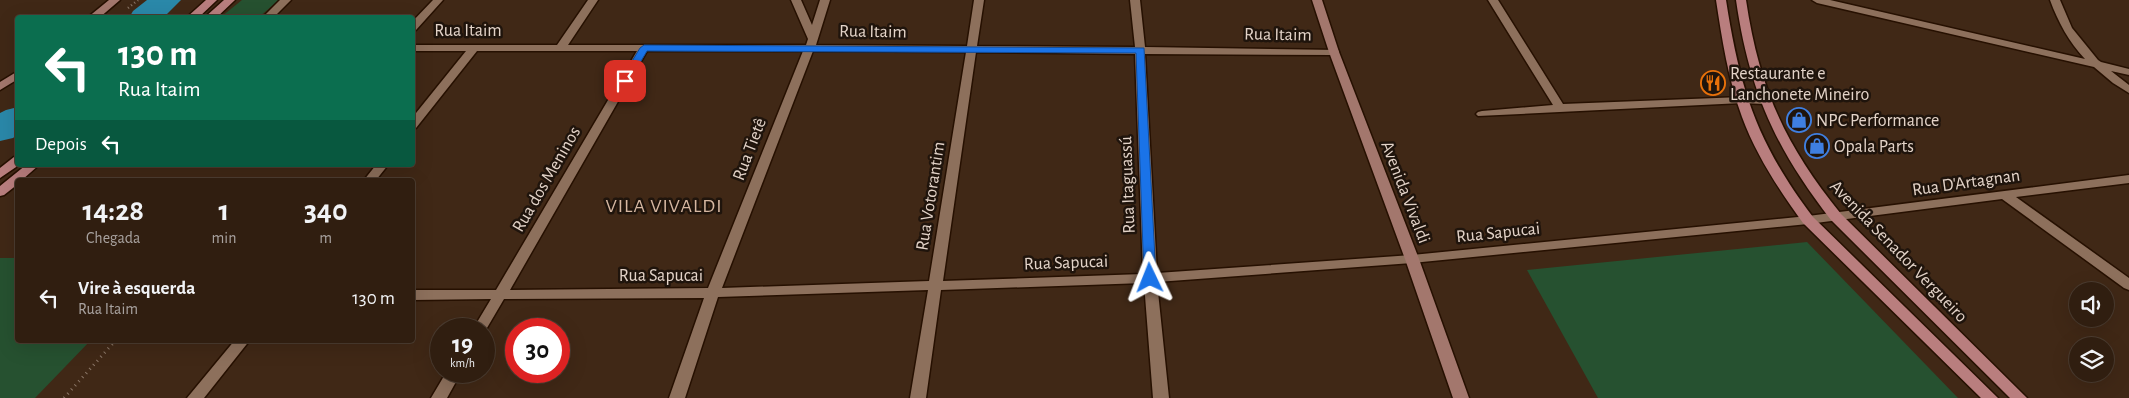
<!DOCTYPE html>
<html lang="pt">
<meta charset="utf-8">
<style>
:root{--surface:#301e10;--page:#3c2b1e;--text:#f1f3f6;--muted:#a8a29f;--line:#4b3c30}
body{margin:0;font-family:"Alegreya Sans",sans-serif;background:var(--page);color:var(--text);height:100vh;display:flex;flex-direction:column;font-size:19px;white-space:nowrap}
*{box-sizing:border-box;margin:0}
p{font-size:16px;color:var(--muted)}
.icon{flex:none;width:28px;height:28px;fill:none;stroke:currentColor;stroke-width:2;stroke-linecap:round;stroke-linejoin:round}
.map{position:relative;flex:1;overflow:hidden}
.drawer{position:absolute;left:15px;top:178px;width:400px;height:165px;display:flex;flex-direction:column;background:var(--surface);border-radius:5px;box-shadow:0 5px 20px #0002,0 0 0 1px var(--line)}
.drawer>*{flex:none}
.hud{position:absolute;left:15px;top:15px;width:400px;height:152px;border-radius:5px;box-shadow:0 5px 20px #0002,0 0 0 1px var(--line);background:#0b6e4f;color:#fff;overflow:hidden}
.buttons{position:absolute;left:2069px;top:282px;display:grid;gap:10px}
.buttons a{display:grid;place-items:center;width:45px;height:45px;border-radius:50%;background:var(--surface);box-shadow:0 5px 20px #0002,0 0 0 1px var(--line);font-size:25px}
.speed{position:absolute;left:430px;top:318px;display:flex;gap:10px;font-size:25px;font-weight:700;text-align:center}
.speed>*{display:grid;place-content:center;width:65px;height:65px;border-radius:50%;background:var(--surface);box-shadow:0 5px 20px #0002,0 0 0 1px var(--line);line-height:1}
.speed small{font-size:12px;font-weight:400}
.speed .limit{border:8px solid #d22;background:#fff;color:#111}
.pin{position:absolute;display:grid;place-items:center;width:42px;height:42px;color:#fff;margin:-21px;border-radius:10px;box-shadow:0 2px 8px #0006}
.me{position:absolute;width:55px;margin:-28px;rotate:358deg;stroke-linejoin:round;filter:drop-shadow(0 0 4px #0008)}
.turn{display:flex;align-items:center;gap:18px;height:105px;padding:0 20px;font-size:22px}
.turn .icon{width:65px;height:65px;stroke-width:2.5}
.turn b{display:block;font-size:35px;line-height:42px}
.then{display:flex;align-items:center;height:48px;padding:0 20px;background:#0003;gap:10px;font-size:19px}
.eta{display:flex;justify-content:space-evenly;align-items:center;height:85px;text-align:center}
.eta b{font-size:30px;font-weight:600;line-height:35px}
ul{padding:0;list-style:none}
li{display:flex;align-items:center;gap:15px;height:70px;padding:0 20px}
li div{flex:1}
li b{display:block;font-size:19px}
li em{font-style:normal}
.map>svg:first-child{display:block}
.green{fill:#265130}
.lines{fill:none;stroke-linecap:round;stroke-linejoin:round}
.river{fill:#2a88a9;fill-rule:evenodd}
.street-casing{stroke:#261001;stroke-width:3}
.secondary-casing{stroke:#261001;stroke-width:3}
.primary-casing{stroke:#261001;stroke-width:3}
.path-far1{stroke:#8b7768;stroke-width:2.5;stroke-dasharray:1 3;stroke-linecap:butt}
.path{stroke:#8b7768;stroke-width:3;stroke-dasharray:1 4.5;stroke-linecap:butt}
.street{fill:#8d705c;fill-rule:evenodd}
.secondary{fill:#a3776d;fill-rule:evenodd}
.primary{fill:#b97e7e;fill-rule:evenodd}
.route{fill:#1a73e8;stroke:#114b97}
.labels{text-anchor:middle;stroke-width:5;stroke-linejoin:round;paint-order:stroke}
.street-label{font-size:18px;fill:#e3d3c8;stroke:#1f140c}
.poi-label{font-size:18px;fill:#e3d3c8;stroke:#1f140c;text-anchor:start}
.quarter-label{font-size:20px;letter-spacing:1px;fill:#d6b7a1;stroke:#1f140c}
</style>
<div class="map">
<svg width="2129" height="398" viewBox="0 0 2129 398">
<rect width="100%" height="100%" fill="#402816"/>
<path class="green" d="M242,0H279L259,17H221Z
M1807,242L1958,398H1598L1527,270Z
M0,258H17L18,340H91L35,398H0Z"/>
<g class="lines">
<path class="river" d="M147,0H181L163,18H129L133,11Z
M18,107V134L13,138L0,141V113L6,110Z"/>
<defs>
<path id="street" d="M280,0H291L273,18H262Z
M433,0H443L416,30L412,31V22Z
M588,0H598L568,45H806L808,39L791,0H801L812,25L820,0H830L816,45L967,46L974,0H984L977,46L1135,47L1130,0H1140L1145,47L1338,50L1339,52L1338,54L1334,55L1145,54L1157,273L1412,255L1808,216L2129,175V183L2016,197L2129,278V290L2124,288L2002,199L1808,224L1412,263L1157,282L1169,398H1153L1144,283L941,290L926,398H910L928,290L718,297L685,398H669L704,298L504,299L484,333V329H473L491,299L412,300V290H496L637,51H477L416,128L412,129V118L466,51H412V45H557ZM647,51H803L708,288L510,290ZM813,51L966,52L929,281L722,288ZM976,52L1135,54L1143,274L943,281Z
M1488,0H1498L1563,104L1742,97L1764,98L1770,101L1764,104L1742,103L1478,116L1476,114L1478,112L1482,111L1553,105Z
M1812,0H1830L2085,59C2069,42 2058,22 2050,0H2060L2072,28L2098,60L2101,62L2129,69V75L2111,71L2129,85V93L2113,83L2094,67L1817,3Z
M376,165H388L376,180H364Z
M235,340H250L204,398H187Z
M447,371H462L447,398H431Z"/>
<path id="secondary" d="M109,0H120L99,18H87Z
M1312,0H1322L1339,52L1419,259L1469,398H1453L1405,259L1329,52Z
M18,71V79L0,90V82Z"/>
<path id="primary" d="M206,0H217L198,18H186Z
M224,0H235L216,18H204Z
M1716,0H1726C1740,90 1757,143 1813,217L1998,398H1981L1803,223C1779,190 1756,155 1742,117C1728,79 1722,39 1716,0Z
M1736,0H1746C1759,88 1785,145 1841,214L2027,398H2010L1831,220C1775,148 1749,90 1736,0Z
M14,157H18V165H19L0,178V168Z
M26,165H39L22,180H18V184L4,195L0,196V186Z"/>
</defs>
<use href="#street" class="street-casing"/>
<use href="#secondary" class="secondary-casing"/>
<use href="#primary" class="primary-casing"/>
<path class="path-far1" d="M128,8L138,0"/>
<path class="path" d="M64,398L116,340"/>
<use href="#street" class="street"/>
<use href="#secondary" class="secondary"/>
<use href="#primary" class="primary"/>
</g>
<path class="route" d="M644,45L1144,48L1156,278L1150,282L1144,278L1136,53L647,51L628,83H622L620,81L640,48Z"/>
<defs>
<symbol id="restaurant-ring" viewBox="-11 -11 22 22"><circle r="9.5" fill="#1f140c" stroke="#e8710a" stroke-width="1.5"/><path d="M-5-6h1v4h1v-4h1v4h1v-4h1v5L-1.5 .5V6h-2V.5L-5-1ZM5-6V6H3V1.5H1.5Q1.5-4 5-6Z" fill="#e8710a"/></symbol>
<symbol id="shop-ring" viewBox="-11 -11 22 22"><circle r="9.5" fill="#1f140c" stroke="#3f7fe0" stroke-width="1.5"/><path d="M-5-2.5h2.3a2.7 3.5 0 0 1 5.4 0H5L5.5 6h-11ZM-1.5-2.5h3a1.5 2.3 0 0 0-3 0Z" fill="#3f7fe0"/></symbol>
</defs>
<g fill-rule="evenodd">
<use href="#restaurant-ring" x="1699" y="69" width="28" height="28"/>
<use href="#shop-ring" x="1785" y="106" width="28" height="28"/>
<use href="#shop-ring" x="1803" y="132" width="28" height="28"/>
</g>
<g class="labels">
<g class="street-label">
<text x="468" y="36">Rua Itaim</text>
<text transform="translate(873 31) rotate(1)" y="6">Rua Itaim</text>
<text transform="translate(1278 34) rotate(1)" y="6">Rua Itaim</text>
<text transform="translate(749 149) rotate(-69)" y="6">Rua Tietê</text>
<text transform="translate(546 179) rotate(-60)" y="6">Rua dos Meninos</text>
<text transform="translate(1966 182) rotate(-8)" y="6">Rua D'Artagnan</text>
<text transform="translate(1127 185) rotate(-92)" y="6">Rua Itaguassú</text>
<text transform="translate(1406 192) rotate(69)" y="6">Avenida Vivaldi</text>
<text transform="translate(930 196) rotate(-81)" y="6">Rua Votorantim</text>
<text transform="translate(1498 232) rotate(-6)" y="6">Rua Sapucai</text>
<text transform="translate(1899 251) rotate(46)" y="6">Avenida Senador Vergueiro</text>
<text transform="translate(1066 262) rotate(-2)" y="6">Rua Sapucai</text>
<text x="661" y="281">Rua Sapucai</text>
</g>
<g class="poi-label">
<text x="1730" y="79">Restaurante e<tspan x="1730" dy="21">Lanchonete Mineiro</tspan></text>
<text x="1816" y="126">NPC Performance</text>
<text x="1834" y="152">Opala Parts</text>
</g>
<g class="quarter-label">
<text x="664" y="212">VILA VIVALDI</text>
</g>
</g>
</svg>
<div class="buttons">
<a><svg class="icon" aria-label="sound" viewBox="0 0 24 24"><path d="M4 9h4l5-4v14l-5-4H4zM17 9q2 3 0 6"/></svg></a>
<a><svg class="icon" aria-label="layers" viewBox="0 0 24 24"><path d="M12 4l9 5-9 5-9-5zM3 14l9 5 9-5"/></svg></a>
</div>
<div class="speed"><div>19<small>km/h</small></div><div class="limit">30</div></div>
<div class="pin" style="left:625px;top:81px;background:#d93025"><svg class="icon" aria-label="arrive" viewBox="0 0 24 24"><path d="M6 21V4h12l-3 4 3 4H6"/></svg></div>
<svg class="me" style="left:1150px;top:278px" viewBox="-20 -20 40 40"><path d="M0-17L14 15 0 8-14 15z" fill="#1a73e8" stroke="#fff" stroke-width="4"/></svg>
<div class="hud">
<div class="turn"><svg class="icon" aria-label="left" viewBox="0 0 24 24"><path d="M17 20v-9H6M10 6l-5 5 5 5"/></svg><div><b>130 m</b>Rua Itaim</div></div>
<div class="then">Depois<svg class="icon" aria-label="left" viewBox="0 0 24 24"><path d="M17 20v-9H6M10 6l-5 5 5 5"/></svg></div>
</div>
<section class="drawer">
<div class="eta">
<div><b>14:28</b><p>Chegada</p></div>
<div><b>1</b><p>min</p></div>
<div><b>340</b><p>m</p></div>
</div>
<ul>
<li><svg class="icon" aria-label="left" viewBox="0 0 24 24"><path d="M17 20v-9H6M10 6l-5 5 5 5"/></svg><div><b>Vire à esquerda</b><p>Rua Itaim</p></div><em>130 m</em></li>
</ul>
</section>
</div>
